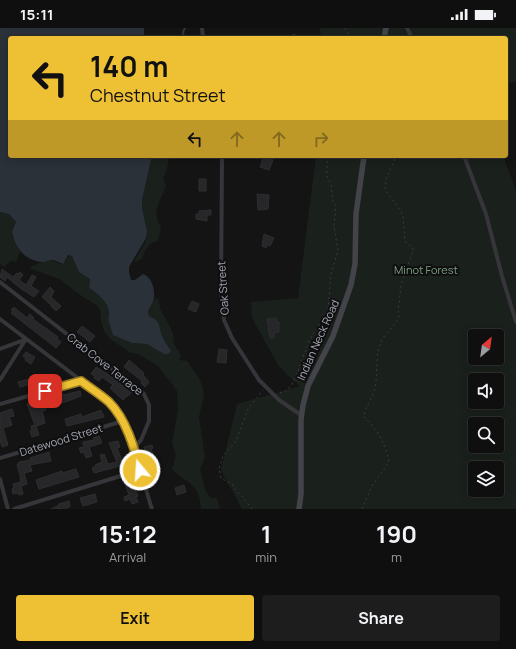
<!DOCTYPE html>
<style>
:root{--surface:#0f0f10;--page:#1d1d1e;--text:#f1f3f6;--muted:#9b9c9f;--line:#2f2f30;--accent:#eec033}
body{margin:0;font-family:Manrope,sans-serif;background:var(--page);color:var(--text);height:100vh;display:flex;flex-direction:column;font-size:15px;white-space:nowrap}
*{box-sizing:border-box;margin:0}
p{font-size:13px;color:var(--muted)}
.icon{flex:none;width:22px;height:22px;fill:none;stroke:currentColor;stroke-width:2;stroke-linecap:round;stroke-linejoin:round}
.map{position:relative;height:481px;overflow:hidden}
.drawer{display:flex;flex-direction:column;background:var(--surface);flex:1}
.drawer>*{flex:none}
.banner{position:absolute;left:8px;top:8px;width:500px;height:122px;border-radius:4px;box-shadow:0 2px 10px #0003,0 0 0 1px var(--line);background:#eec033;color:#111;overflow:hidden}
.needle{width:26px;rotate:29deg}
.buttons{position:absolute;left:468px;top:301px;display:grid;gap:8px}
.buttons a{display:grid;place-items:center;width:36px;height:36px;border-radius:4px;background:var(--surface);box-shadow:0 2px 10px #0003,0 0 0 1px var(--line);font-size:20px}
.pin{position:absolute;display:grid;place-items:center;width:34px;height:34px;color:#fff;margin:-17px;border-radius:8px;box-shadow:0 2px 6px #0006}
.me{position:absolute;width:44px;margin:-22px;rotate:342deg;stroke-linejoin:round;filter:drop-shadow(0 0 3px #0008)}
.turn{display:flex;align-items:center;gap:14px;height:84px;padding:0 16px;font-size:18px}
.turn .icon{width:52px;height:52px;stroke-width:2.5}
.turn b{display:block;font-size:28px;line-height:34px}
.lanes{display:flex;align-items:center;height:38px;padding:0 16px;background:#0003;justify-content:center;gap:20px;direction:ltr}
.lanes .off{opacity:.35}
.eta{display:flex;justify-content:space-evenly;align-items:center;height:68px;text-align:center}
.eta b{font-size:24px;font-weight:700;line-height:28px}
.button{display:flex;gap:8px;margin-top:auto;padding:8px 16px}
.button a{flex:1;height:46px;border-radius:4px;background:var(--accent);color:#111;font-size:16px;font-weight:700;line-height:46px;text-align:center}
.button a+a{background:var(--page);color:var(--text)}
.status{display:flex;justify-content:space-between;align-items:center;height:28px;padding:0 20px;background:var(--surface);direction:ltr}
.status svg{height:11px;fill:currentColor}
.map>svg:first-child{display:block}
.green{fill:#1a201b;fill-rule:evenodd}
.water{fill:#2a3139}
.building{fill:#272729;stroke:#2e2e31}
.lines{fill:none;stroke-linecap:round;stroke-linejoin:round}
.path{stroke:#3b3c41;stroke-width:1;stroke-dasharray:2 3;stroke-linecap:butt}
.lane{stroke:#35353a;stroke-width:2}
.street{stroke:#35353a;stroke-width:4}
.secondary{stroke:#43444a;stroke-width:5.5}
.route-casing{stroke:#9b7d21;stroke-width:10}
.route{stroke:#eec033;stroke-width:7}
.labels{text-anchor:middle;stroke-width:4;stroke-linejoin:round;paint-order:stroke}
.park-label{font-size:11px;fill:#7da082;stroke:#0f0f10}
.street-label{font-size:11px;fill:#a5a9b5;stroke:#0f0f10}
</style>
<div class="status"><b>15:11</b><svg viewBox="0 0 49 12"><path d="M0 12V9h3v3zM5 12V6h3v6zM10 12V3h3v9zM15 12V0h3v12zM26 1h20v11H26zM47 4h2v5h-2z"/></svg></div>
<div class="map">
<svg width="516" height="481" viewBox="0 0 516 481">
<rect width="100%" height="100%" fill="#141415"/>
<path class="green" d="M320,0H516V53L506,57V10H321Z
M152,128H168C169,136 167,143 163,150L166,158C161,172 150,185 161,198L158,213C150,213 144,223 142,231L136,234L134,233L145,215L147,203L142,180V172Z
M316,128H503L516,162V481H242L221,442L237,376L300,358L287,347L278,337L252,290L251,274L298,270ZM475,308H497V330H475ZM475,352H497V374H475ZM475,396H497V418H475ZM475,440H497V462H475Z
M0,184L9,186L16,194L12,208L20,224L16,234L11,233L4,239L0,236Z
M70,226L75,233L79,244L90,251L89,260C98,266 107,273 110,283L108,291L124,312L132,315L147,316L167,326L170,320L162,309L159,297L150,290L148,286L149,282L156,269L159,273L160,280L173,305L174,316L181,327L179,332L187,333L199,350L202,357L204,367L199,389L205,429L200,441L205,462L211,470H217L220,481H201C200,455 187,456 172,441L176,427L172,415L178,382L177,363L174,359L158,338L138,326L131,325L110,311L104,303L101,293L100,282L98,278L83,269L59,251L29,240C42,234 49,229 62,237Z"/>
<path class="water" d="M0,0H144V10H10V128H152L142,172V180L147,203L146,210L129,239V244L131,252H135L143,246C153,249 156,265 153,274C151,279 148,281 148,286C151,291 152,289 156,292C160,295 160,303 162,308C164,313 168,317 171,323L168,326H164L147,316L132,315L113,307L108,291C113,278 100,267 89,260L90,251L79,244L72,228L68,227L63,236C60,235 56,232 52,232C49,232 46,234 43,234C25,233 15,220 12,204L16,194L9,186L0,184Z"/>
<path class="building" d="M264,128H269V130L273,132L269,142L260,139Z
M199,151H206V163H199Z
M257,166L269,167L268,181L258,182Z
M211,182V187H207V193L196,191V186H199V183Z
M264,206L274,210L270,218L267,217L266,220L262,218Z
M2,241L13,249L17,245L18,246L20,244L23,247L19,252L26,257L32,247L36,249L31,258L39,263L34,269L20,260L7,249L5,253L0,249Z
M50,259L54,263L51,269L61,278L56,283L51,278V277L42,269Z
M192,273L199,276L196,284L188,281Z
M14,279L27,290L30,286L34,290L33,291L58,309L57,311L61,314L56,320L11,285L13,284L11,282Z
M276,290L277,294H279V304L274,305V310H270L267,291Z
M82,298L95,308L90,314L77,304Z
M219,321L227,322L226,335L217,334Z
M26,324L35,329L31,336L25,332L26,330L23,328Z
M129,332L144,345L143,347L149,354L145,359L141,355L142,353L124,339Z
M96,339L117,352L118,351L132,364L123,372L110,360L113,357L102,349L99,353L94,350L95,348L91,346Z
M33,350L35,355L20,359L18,354Z
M80,363L81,368L57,377L55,370L59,369L58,367L64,366V367Z
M43,372L46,382L42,383L45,395L36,398L39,407L32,409L30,403L32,402L31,398L35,397L27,376Z
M12,381L14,388L9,389L12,397L3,400L8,417L2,419L0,412V385Z
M101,382L104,389L67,398L65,391L81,386L82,389Z
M99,408L102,415L89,419L92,428L86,430L84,424L81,425L79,420L84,419L83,414L94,412L93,410Z
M118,413L120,419L117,420L122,432L126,430L128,436L94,445L92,440L96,438L95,437L102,434L100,427L104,426L108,436L117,434L109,415Z
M152,417L153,420L151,421L157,437L150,439L144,419Z
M49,424L51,433L30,437L32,443L24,445L27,456L21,458L23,466L19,467L18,465L13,466L12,461L14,460L13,456L21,454L20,451H21L17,437L19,434L31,432L30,430Z
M76,441L79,449L39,461L36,452L62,443V445Z
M132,453L138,468L136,469L138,474L132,476L130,471L125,473L124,469L129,467L125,456Z
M184,457L186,464L177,467L175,460Z
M95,466L97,474L83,478L80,470Z
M69,473L70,478L68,480L51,481L59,477V476Z"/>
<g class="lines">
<path class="path" d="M345,0L351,10
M280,365C294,365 300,334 305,324C307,317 311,310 314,304L317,303L321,292L328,282L331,246L338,223L334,197L336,178L333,174L331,156L327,149V128
M252,481L241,467L236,463L233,457L221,450L219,441L223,428L236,413L248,381L263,362
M362,481L372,458L389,434C386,417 377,400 364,389C364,381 373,369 375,360C378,345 375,328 381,314C385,305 395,298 399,289L398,285L401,257L413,223V220L405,213L403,189L401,183L385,162L386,151L396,128"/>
<path class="lane" d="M184,10L183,4L185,0"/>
<path class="street" d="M202,0L203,10
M407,0L412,10
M290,10L294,8
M222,128L221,264L224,292L232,310L259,352L279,372L301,387
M464,128L486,186L502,248L516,294
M0,254L68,307L89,326L126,350L144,366L149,377V393L141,412L133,421
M0,291L103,369C133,393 140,446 152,481
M0,321L24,312
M0,352L26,311
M0,376L81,353
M0,430L123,393
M0,451L8,481
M14,481L140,442"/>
<path class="secondary" d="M384,10L386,0
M299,481L301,466V392L303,377L308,358L333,308L351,257L355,236L356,186L364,128"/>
</g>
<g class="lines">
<defs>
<path id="route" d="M45,363L81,353C90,360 100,366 109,374C126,391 134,419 140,442"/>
</defs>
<use href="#route" class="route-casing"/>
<use href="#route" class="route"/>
</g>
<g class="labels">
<g class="park-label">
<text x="426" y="246">Minot Forest</text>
</g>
<g class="street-label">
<text transform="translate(223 260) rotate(-94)" y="4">Oak Street</text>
<text transform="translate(318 312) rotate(-66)" y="4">Indian Neck Road</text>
<text transform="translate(105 336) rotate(38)" y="4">Crab Cove Terrace</text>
<text transform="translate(61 412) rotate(-17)" y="4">Datewood Street</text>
</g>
</g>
</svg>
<div class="buttons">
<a><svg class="needle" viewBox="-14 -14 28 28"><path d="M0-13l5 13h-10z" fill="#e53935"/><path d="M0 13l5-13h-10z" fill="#9b9c9f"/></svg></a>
<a><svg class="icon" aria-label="sound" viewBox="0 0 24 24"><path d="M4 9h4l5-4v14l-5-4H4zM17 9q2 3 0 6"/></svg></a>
<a><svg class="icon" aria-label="search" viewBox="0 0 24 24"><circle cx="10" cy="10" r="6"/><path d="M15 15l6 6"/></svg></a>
<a><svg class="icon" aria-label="layers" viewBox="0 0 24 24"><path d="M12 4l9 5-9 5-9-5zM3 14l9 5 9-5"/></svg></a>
</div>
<div class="pin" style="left:45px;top:363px;background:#d93025"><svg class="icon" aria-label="arrive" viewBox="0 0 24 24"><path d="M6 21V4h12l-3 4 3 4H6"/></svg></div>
<svg class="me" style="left:140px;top:442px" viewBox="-20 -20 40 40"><circle r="17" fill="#eec033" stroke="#fff" stroke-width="3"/><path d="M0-11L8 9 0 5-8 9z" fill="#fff"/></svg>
<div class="banner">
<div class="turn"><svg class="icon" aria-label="left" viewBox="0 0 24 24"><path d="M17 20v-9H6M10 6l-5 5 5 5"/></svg><div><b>140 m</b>Chestnut Street</div></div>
<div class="lanes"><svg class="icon" aria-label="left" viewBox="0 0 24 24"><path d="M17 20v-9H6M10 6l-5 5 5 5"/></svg><svg class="icon off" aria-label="ahead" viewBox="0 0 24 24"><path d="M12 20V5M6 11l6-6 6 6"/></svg><svg class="icon off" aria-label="ahead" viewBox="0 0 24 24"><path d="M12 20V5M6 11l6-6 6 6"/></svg><svg class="icon off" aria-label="right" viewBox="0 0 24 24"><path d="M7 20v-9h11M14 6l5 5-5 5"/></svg></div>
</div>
</div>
<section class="drawer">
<div class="eta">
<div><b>15:12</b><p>Arrival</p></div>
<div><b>1</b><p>min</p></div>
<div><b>190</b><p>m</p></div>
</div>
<div class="button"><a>Exit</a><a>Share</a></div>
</section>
